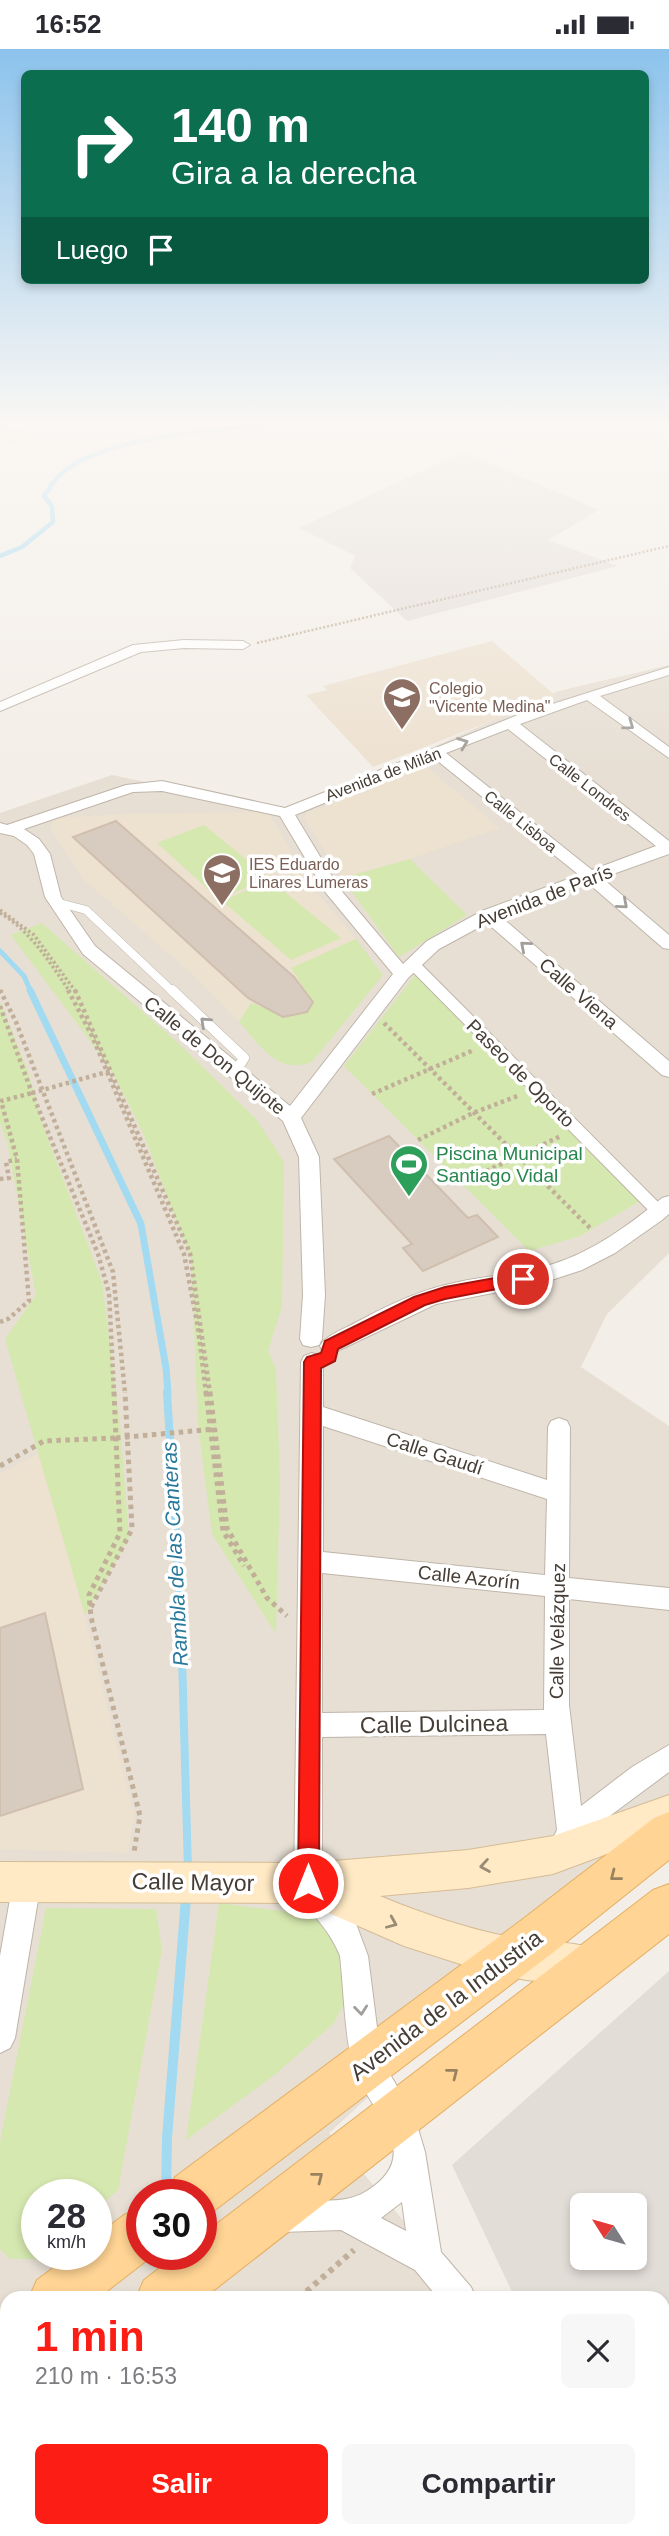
<!DOCTYPE html>
<html lang="es">
<meta charset="utf-8">
<style>
:root{--surface:#fff;--page:#f7f7f7;--text:#2b2b33;--muted:#7c7c81;--accent:#fc1d15}
body{margin:0;font-family:Arial,sans-serif;background:var(--page);color:var(--text);height:100vh;display:flex;flex-direction:column;font-size:26px;white-space:nowrap}
*{box-sizing:border-box;margin:0}
p{font-size:23px;color:var(--muted)}
.icon{flex:none;width:38px;height:38px;fill:none;stroke:currentColor;stroke-width:2;stroke-linecap:round;stroke-linejoin:round}
.map{position:relative;flex:1;overflow:hidden}
.panel{position:absolute;left:0px;top:2242px;width:670px;height:247px;display:flex;flex-direction:column;background:var(--surface);border-radius:21px 21px 0 0;box-shadow:0 4px 10px #0003}
.panel>*{flex:none}
.banner{position:absolute;left:21px;top:21px;width:628px;height:214px;border-radius:10px;box-shadow:0 4px 10px #0003;background:#0b6e4f;color:#fff;overflow:hidden}
.needle{width:46px;rotate:307deg}
.buttons{position:absolute;left:570px;top:2144px;display:grid;gap:14px}
.buttons a{display:grid;place-items:center;width:77px;height:77px;border-radius:10px;background:var(--surface);box-shadow:0 4px 10px #0003;font-size:35px}
.speed{position:absolute;left:21px;top:2130px;display:flex;gap:14px;font-size:35px;font-weight:700;text-align:center}
.speed>*{display:grid;place-content:center;width:91px;height:91px;border-radius:50%;background:var(--surface);box-shadow:0 4px 10px #0003;line-height:1}
.speed small{font-size:18px;font-weight:400}
.speed .limit{border:10px solid #d22;background:#fff;color:#111}
.pin{position:absolute;display:grid;place-items:center;width:60px;height:60px;color:#fff;margin:-30px;border:4px solid #fff;border-radius:50%;box-shadow:0 2px 7px #0007}
.me{position:absolute;width:77px;margin:-38px;rotate:0deg;stroke-linejoin:round;filter:drop-shadow(0 0 5px #0008)}
.turn{display:flex;align-items:center;gap:24px;height:147px;padding:0 35px;font-size:32px}
.turn .icon{width:91px;height:91px;stroke-width:2.5}
.turn b{display:block;font-size:49px;line-height:60px}
.then{display:flex;align-items:center;height:66px;padding:0 35px;background:#0003;gap:14px;font-size:26px}
.round{display:grid;place-items:center;flex:none;width:74px;height:74px;border-radius:10px;background:var(--page)}
.head{display:flex;align-items:center;justify-content:space-between;height:119px;padding:0 35px}
h1{font-size:42px;font-weight:800;line-height:52px;color:var(--accent)}
.cta{display:flex;gap:14px;margin-top:auto;padding:14px 35px}
.cta a{flex:1;height:80px;border-radius:10px;background:var(--accent);color:#fff;font-size:28px;font-weight:800;line-height:80px;text-align:center}
.cta a+a{background:var(--page);color:var(--text)}
.status{display:flex;justify-content:space-between;align-items:center;height:49px;padding:0 35px;background:var(--surface);direction:ltr}
.status svg{height:19px;fill:currentColor}
.map>svg:first-child{display:block}
.residential{fill:#e7dfd4;fill-rule:evenodd}
.industrial{fill:#e3ddd8;fill-rule:evenodd}
.education{fill:#ede1d0}
.green{fill:#d5e8af}
.lines{fill:none;stroke-linecap:round;stroke-linejoin:round}
.stream-far4{stroke:#a2daf1;stroke-width:4.5}
.stream-far3{stroke:#a2daf1;stroke-width:5}
.stream-far2{stroke:#a2daf1;stroke-width:7}
.stream-far1{stroke:#a2daf1;stroke-width:8}
.stream{stroke:#a2daf1;stroke-width:10}
.building{fill:#d8cbbf;stroke:#d0bfaf;stroke-width:2}
.service-far1-casing{stroke:#bfb5a9;stroke-width:9}
.service-casing{stroke:#bfb5a9;stroke-width:11}
.pedestrian-casing{stroke:#bfb5a9;stroke-width:2}
.minor-casing{stroke:#bfb5a9;stroke-width:2}
.secondary-casing{stroke:#d4bc96;stroke-width:2}
.primary-casing{stroke:#e5af63;stroke-width:2}
.path-far4{stroke:#c1af9a;stroke-width:2.5;stroke-dasharray:2 2;stroke-linecap:butt}
.path-far3{stroke:#c1af9a;stroke-width:3.5;stroke-dasharray:2.5 2.5;stroke-linecap:butt}
.path-far2{stroke:#c1af9a;stroke-width:4.5;stroke-dasharray:3.5 3.5;stroke-linecap:butt}
.path-far1{stroke:#c1af9a;stroke-width:5;stroke-dasharray:4.5 4.5;stroke-linecap:butt}
.path{stroke:#c1af9a;stroke-width:6;stroke-dasharray:5 5;stroke-linecap:butt}
.service-far1{stroke:#fff;stroke-width:8}
.service{stroke:#fff;stroke-width:10}
.pedestrian{fill:#fff;fill-rule:evenodd}
.minor{fill:#fff;fill-rule:evenodd}
.secondary{fill:#ffeac5;fill-rule:evenodd}
.primary{fill:#ffd494;fill-rule:evenodd}
.path-bridge-far1{stroke:#c1af9a;stroke-width:4.5;stroke-dasharray:3.5 3.5;stroke-linecap:butt}
.path-bridge{stroke:#c1af9a;stroke-width:5;stroke-dasharray:4.5 4.5;stroke-linecap:butt}
.oneway{stroke:#a29e9a}
.oneway2{stroke:#998b76}
.oneway3{stroke:#998260}
.route{fill:#fc1d15;stroke:#a4130e;stroke-width:2}
.labels{text-anchor:middle;stroke-width:7;stroke-linejoin:round;paint-order:stroke}
.far-education-label{font-size:16px;fill:#785e54;stroke:#fff;text-anchor:start}
.far-street-label{font-size:16px;fill:#463e36;stroke:#fff}
.street-label{font-size:19px;fill:#463e36;stroke:#fff}
.leisure-label{font-size:19px;fill:#27864d;stroke:#fff;text-anchor:start}
.water-label{font-size:21px;font-style:italic;fill:#29799c;stroke:#fff}
.near-street-label{font-size:23px;fill:#463e36;stroke:#fff}
</style>
<div class="status"><b>16:52</b><svg viewBox="0 0 49 12"><path d="M0 12V9h3v3zM5 12V6h3v6zM10 12V3h3v9zM15 12V0h3v12zM26 1h20v11H26zM47 4h2v5h-2z"/></svg></div>
<div class="map">
<svg width="669" height="2487" viewBox="0 0 669 2487">
<rect width="100%" height="100%" fill="#f3eee7"/>
<path class="residential" d="M0,371H43L42,382L0,400Z
M669,616V1204L607,1265L581,1318L669,1377V1773L329,2084L469,2249H7V2482H90L81,2487H0V764L112,726L287,763L559,642ZM37,2146H96V2205H37ZM142,2146H201V2205H142Z
M669,2466V2487H492L485,2482H663V2467Z"/>
<path class="industrial" d="M463,403L599,461L548,491L618,517L407,572L350,519L355,507L299,479Z
M669,1922V2358L663,2355V2249H515L452,2116ZM583,2156H635V2208H583Z"/>
<path class="education" d="M492,592L556,647L373,718L306,646L327,641L323,637Z
M424,716L500,779L410,810L342,829L304,769L307,764Z
M260,763L270,766L312,838L356,890L291,919L313,953L304,964L283,965L251,954L239,973L190,923L85,832L51,781L52,769L124,765Z
M43,1402L134,1766L128,1804L0,1800V1425Z"/>
<path class="green" d="M204,776L269,829L219,850L157,794Z
M410,810L467,866L399,908L342,829Z
M270,831L341,889L291,911L222,852Z
M42,874L177,993L257,1071L284,1113L282,1257L268,1302L276,1320L280,1432L276,1585L212,1485L198,1376L191,1210L143,1084L111,1020L11,886Z
M356,890L383,926L312,1013C277,1026 260,996 239,973L251,954L283,965L304,964L313,953L291,919Z
M416,925L642,1151L580,1187L529,1202L344,1017Z
M0,953L28,1022L43,1077L102,1233L120,1374L129,1489L85,1566L5,1290L36,1246L7,1093L0,1074Z
M219,1854L310,1866L330,1878L344,1904L351,1941L334,1974L277,2024L186,2091Z
M46,1859L156,1860L162,1901L118,2141L96,2160V2146H37V2205H45L39,2210H10L0,2200V2093Z"/>
<g class="lines">
<path class="stream-far4" d="M0,507L22,498L53,473L52,457L44,447C49,440 54,431 60,426C106,383 231,383 293,371"/>
<path class="stream-far3" d="M0,902L24,927L31,943"/>
<path class="stream-far2" d="M30,941L141,1175L166,1319L168,1344"/>
<path class="stream-far1" d="M167,1343L181,1572L188,1821
M186,1850V1847"/>
<path class="stream" d="M166,2146L167,2089L186,1849
M163,2225L164,2205
M212,2482L214,2487"/>
</g>
<path class="building" d="M116,772L294,928L313,953L307,963L283,968L248,949L73,788Z
M389,1087L468,1169L477,1166L498,1188L423,1222L403,1199L412,1195L334,1110Z
M45,1564L83,1740L0,1767V1579Z"/>
<g class="lines">
<defs>
<path id="service-far1" d="M56,853L86,861L173,943"/>
<path id="service" d="M172,941L244,1009L236,1022"/>
<path id="pedestrian" d="M412,910L417,911L664,1159L667,1163L664,1167H654L407,917L406,914Z"/>
<path id="minor" d="M0,371L44,381L38,384L0,377Z
M184,591L243,592L250,596L243,600L184,599L141,603L0,662V653L133,596Z
M669,618V626L600,647L669,698V709L587,651L520,675L669,792V805L602,829L669,886V900L663,899L588,834L500,867L669,1012V1028L662,1026L487,874L439,900L408,929L301,1069L319,1108L325,1246L322,1290L319,1296L311,1298L303,1296L300,1290L303,1246L299,1108L283,1072L83,905L45,848L34,805L27,796L14,787L0,784V774L7,776L126,736L162,732L285,759L518,666ZM508,680L656,797L592,821L446,704ZM434,709L579,826L482,862L427,892L403,915L339,839L295,766ZM162,742L280,767L326,844L393,925L290,1057L95,897L61,848L50,805L39,790L24,780L133,743Z
M669,1147V1165L662,1171L615,1204L582,1221L539,1235L436,1255L331,1305L323,1303L320,1297C326,1286 344,1280 355,1274C386,1257 419,1241 454,1234C486,1226 521,1226 553,1215C594,1202 629,1176 662,1149Z
M312,1304L320,1307L323,1313V1358L547,1431L548,1378L551,1372L559,1369L567,1372L570,1378L569,1529L669,1539V1561L569,1550V1656L581,1757L632,1718L669,1696V1723L611,1766L576,1800L566,1804L556,1800L552,1791L557,1781L546,1685L322,1688V1829L355,1872L368,1907L381,2010L414,2066L425,2103L441,2203L471,2238L476,2249H438L415,2221L341,2181L281,2183L270,2178L265,2167L270,2156C299,2144 337,2160 365,2143C432,2103 362,2057 352,2014C344,1980 344,1942 340,1907C330,1879 305,1861 294,1834L301,1313L304,1307ZM323,1377L547,1450L545,1526L323,1503ZM322,1524L545,1547L544,1661L322,1664ZM402,2153L406,2182L381,2169Z
M27,1819L37,1823L41,1833L15,1989L10,1999L0,2004V1907L13,1833L17,1823Z
M663,2411L669,2413V2447L663,2445Z
M558,2482H593L595,2487H559Z"/>
<path id="secondary" d="M669,1746V1782L553,1825L468,1839L380,1847C423,1865 468,1880 514,1889C544,1894 576,1891 604,1903L610,1917L604,1931L590,1937L526,1931L479,1921L404,1897L306,1854L0,1853V1813L308,1814L468,1801L553,1787Z"/>
<path id="primary" d="M669,1763V1811L555,1902L211,2164L201,2167V2146H168L175,2128L523,1870L654,1769Z
M669,1835V1885L204,2249H136L144,2231L178,2205H201V2187L653,1841Z
M142,2159V2205H155L98,2249H29L37,2231L72,2205H96V2187L124,2166Z
M7,2259V2313L0,2316V2262Z
M7,2342V2399L0,2402V2345Z"/>
</defs>
<use href="#service-far1" class="service-far1-casing"/>
<use href="#service" class="service-casing"/>
<use href="#pedestrian" class="pedestrian-casing"/>
<use href="#minor" class="minor-casing"/>
<use href="#secondary" class="secondary-casing"/>
<use href="#primary" class="primary-casing"/>
<path class="path-far4" d="M257,594L669,497"/>
<path class="path-far3" d="M0,861L34,886L76,943
M0,864C30,881 51,915 70,943"/>
<path class="path-far2" d="M0,941L16,973L113,1223L125,1344
M68,941L92,987L184,1205L198,1279L206,1344
M75,941L190,1204L210,1344
M0,957L32,1044L98,1205L109,1244L114,1344
M384,974L592,1181
M372,1045L474,1001
M418,1091L473,1064L520,1046
M0,1130L9,1129L6,1113L17,1110
M461,1134L561,1087
M0,1273L8,1270L29,1252L17,1110L1,1052L32,1044"/>
<path class="path-far1" d="M114,1343L120,1484L89,1546L91,1568L140,1767L134,1803
M206,1343L223,1482L244,1517
M210,1343L227,1479L267,1549L287,1567
M0,1417L44,1392L116,1389
M91,1558L132,1480L125,1343"/>
<path class="path" d="M299,2249L354,2201
M253,2482L254,2487"/>
<use href="#service-far1" class="service-far1"/>
<use href="#service" class="service"/>
<use href="#pedestrian" class="pedestrian"/>
<use href="#minor" class="minor"/>
<use href="#secondary" class="secondary"/>
<use href="#primary" class="primary"/>
<path class="path-bridge-far1" d="M32,1044L110,1022"/>
<path class="path-bridge" d="M116,1389L215,1380"/>
</g>
<defs><path id="oneway-chevron" d="M-2-3.5L2.5 0L-2 3.5" fill="none" stroke-width="1.6" stroke-linecap="round" stroke-linejoin="round" transform="scale(1.75)"/></defs>
<g class="oneway">
<use href="#oneway-chevron" transform="translate(629 676) rotate(36)"/>
<use href="#oneway-chevron" transform="translate(463 694) rotate(-21)"/>
<use href="#oneway-chevron" transform="translate(623 855) rotate(41)"/>
<use href="#oneway-chevron" transform="translate(525 897) rotate(-139)"/>
<use href="#oneway-chevron" transform="translate(205 973) rotate(-137)"/>
<use href="#oneway-chevron" transform="translate(361 1961) rotate(84)"/>
</g>
<g class="oneway2">
<use href="#oneway-chevron" transform="translate(485 1817) rotate(171)"/>
<use href="#oneway-chevron" transform="translate(392 1874) rotate(23)"/>
</g>
<g class="oneway3">
<use href="#oneway-chevron" transform="translate(615 1827) rotate(142)"/>
<use href="#oneway-chevron" transform="translate(453 2024) rotate(-38)"/>
<use href="#oneway-chevron" transform="translate(318 2128) rotate(-38)"/>
</g>
<linearGradient id="sky" x2="0" y2="1"><stop stop-color="#8cc3ec"/><stop offset="0.52" stop-color="#faf7f4"/><stop offset="1" stop-color="#faf7f4" stop-opacity="0"/></linearGradient>
<rect width="669" height="719" fill="url(#sky)"/>
<path class="route" d="M523,1224L530,1230L528,1234L445,1250L425,1256L338,1300L335,1312L321,1319L319,1834L316,1841L308,1844L301,1841L298,1834L304,1313L307,1308L321,1304L325,1292L414,1248L445,1238Z"/>
<defs>
<symbol id="school-pin" viewBox="-11 -11 22 30"><path d="M0 17L-7.5 6A9.5 9.5 0 1 1 7.5 6Z" fill="#8d6e63" stroke="#fff"/><path d="M0-5L7-2L0 1L-7-2ZM-4 1L0 2.5L4 1V4Q0 6-4 4Z" fill="#fff"/></symbol>
<symbol id="stadium-pin" viewBox="-11 -11 22 30"><path d="M0 17L-7.5 6A9.5 9.5 0 1 1 7.5 6Z" fill="#2e9e5b" stroke="#fff"/><path d="M0-5a6.5 5 0 1 0 0 10a6.5 5 0 1 0 0-10ZM-3.5-1.8h7v3.6h-7Z" fill="#fff"/></symbol>
</defs>
<g fill-rule="evenodd">
<use href="#school-pin" x="380" y="626" width="44" height="60"/>
<use href="#school-pin" x="200" y="802" width="44" height="60"/>
<use href="#stadium-pin" x="387" y="1093" width="44" height="60"/>
</g>
<g class="labels">
<g class="far-education-label">
<text x="429" y="645">Colegio<tspan x="429" dy="18">"Vicente Medina"</tspan></text>
<text x="249" y="821">IES Eduardo<tspan x="249" dy="18">Linares Lumeras</tspan></text>
</g>
<g class="far-street-label">
<text transform="translate(383 725) rotate(-21)" y="6">Avenida de Milán</text>
<text transform="translate(590 738) rotate(38)" y="6">Calle Londres</text>
<text transform="translate(521 772) rotate(39)" y="6">Calle Lisboa</text>
</g>
<g class="street-label">
<text transform="translate(544 847) rotate(-21)" y="7">Avenida de París</text>
<text transform="translate(579 944) rotate(41)" y="7">Calle Viena</text>
<text transform="translate(215 1006) rotate(39)" y="7">Calle de Don Quijote</text>
<text transform="translate(521 1024) rotate(45)" y="7">Paseo de Oporto</text>
<text transform="translate(435 1404) rotate(18)" y="7">Calle Gaudí</text>
<text transform="translate(469 1528) rotate(6)" y="7">Calle Azorín</text>
<text transform="translate(557 1582) rotate(-89)" y="7">Calle Velázquez</text>
</g>
<g class="leisure-label">
<text x="436" y="1111">Piscina Municipal<tspan x="436" dy="22">Santiago Vidal</tspan></text>
</g>
<g class="water-label">
<text transform="translate(175 1505) rotate(-93)" y="7">Rambla de las Canteras</text>
</g>
<g class="near-street-label">
<text transform="translate(434 1675) rotate(-1)" y="8">Calle Dulcinea</text>
<text transform="translate(193 1833) rotate(1)" y="8">Calle Mayor</text>
<text transform="translate(446 1956) rotate(-37)" y="8">Avenida de la Industria</text>
</g>
</g>
</svg>
<div class="buttons">
<a><svg class="needle" viewBox="-14 -14 28 28"><path d="M0-13l5 13h-10z" fill="#e53935"/><path d="M0 13l5-13h-10z" fill="#7c7c81"/></svg></a>
</div>
<div class="speed"><div>28<small>km/h</small></div><div class="limit">30</div></div>
<div class="pin" style="left:523px;top:1230px;background:#d93025"><svg class="icon" aria-label="arrive" viewBox="0 0 24 24"><path d="M6 21V4h12l-3 4 3 4H6"/></svg></div>
<svg class="me" style="left:308px;top:1834px" viewBox="-20 -20 40 40"><circle r="17" fill="#fc1d15" stroke="#fff" stroke-width="3"/><path d="M0-11L8 9 0 5-8 9z" fill="#fff"/></svg>
<div class="banner">
<div class="turn"><svg class="icon" aria-label="right" viewBox="0 0 24 24"><path d="M7 20v-9h11M14 6l5 5-5 5"/></svg><div><b>140 m</b>Gira a la derecha</div></div>
<div class="then">Luego<svg class="icon" aria-label="arrive" viewBox="0 0 24 24"><path d="M6 21V4h12l-3 4 3 4H6"/></svg></div>
</div>
<section class="panel">
<div class="head"><div><h1>1 min</h1><p>210 m · 16:53</p></div><a class="round"><svg class="icon" aria-label="close" viewBox="0 0 24 24"><path d="M6 6l12 12M18 6L6 18"/></svg></a></div>
<div class="cta"><a>Salir</a><a>Compartir</a></div>
</section>
</div>
